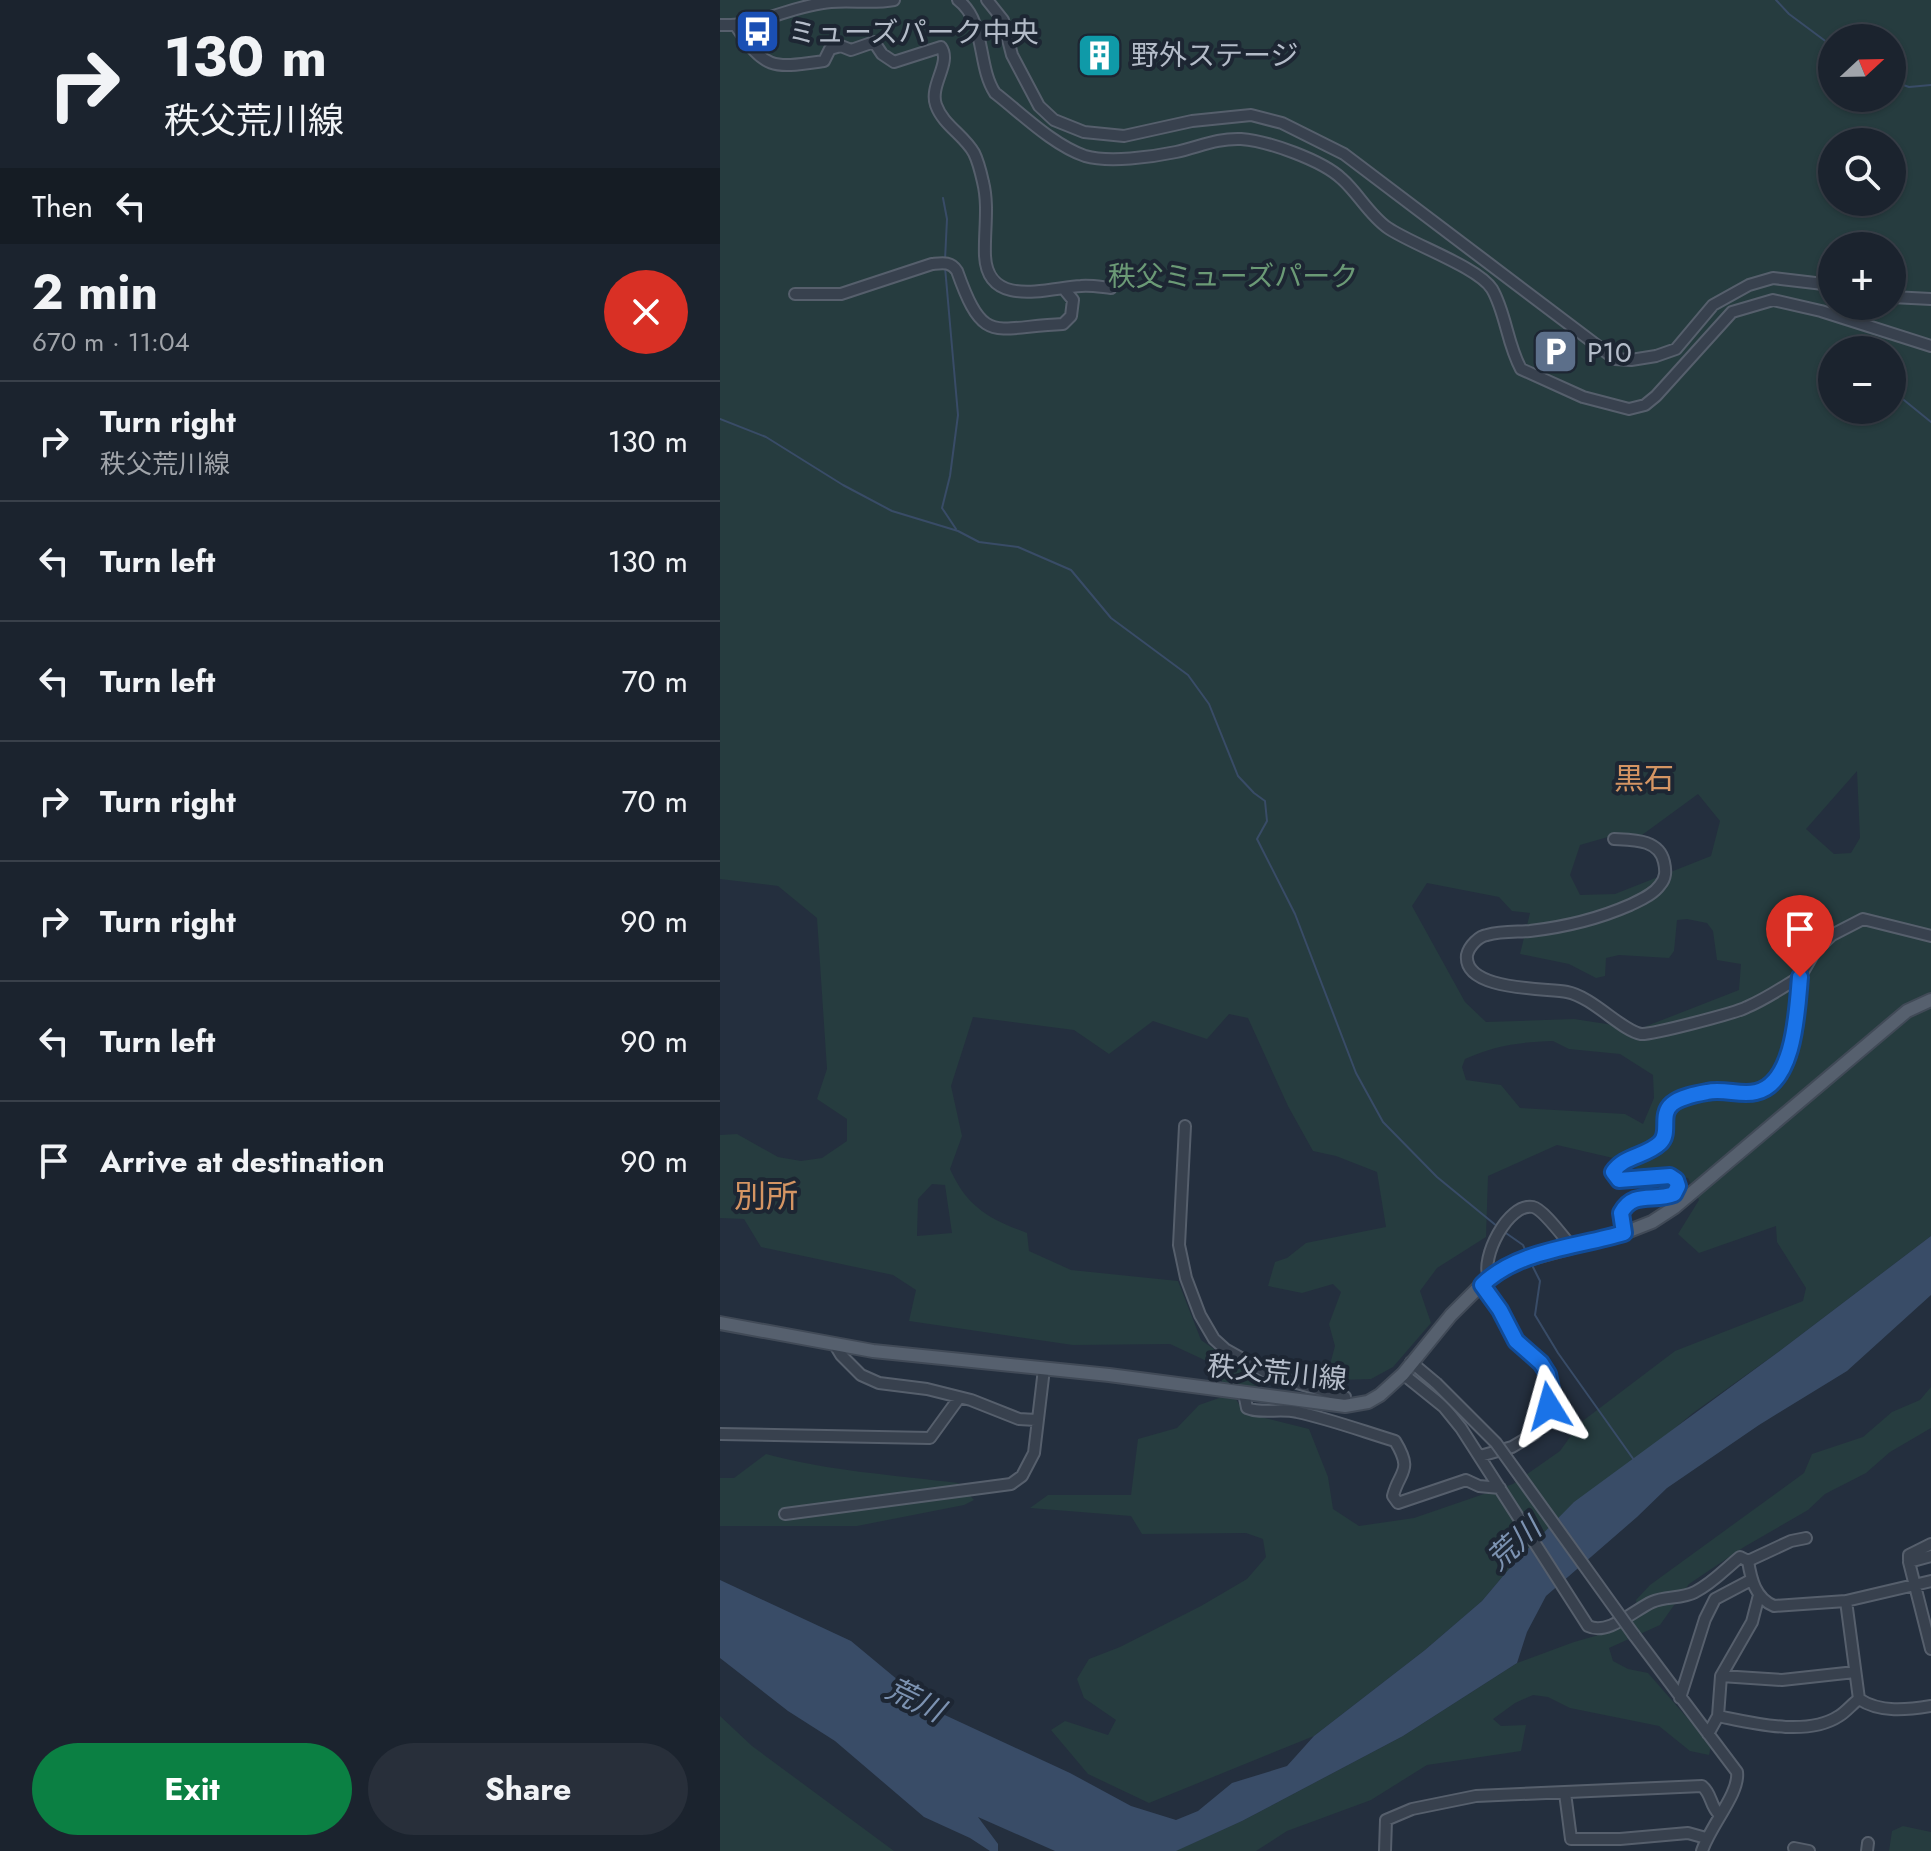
<!DOCTYPE html>
<meta charset="utf-8">
<style>
:root{--surface:#1b232e;--page:#282f3a;--text:#f1f3f6;--muted:#a0a4aa;--line:#39404a;--accent:#0b8043}
body{margin:0;font-family:Jost,"Noto Sans JP",sans-serif;background:var(--page);color:var(--text);height:100vh;display:flex;flex-direction:column;font-size:30px;white-space:nowrap}
*{box-sizing:border-box;margin:0}
p{font-size:26px;color:var(--muted)}
.icon{flex:none;width:44px;height:44px;fill:none;stroke:currentColor;stroke-width:2;stroke-linecap:round;stroke-linejoin:round}
.map{position:relative;flex:1;overflow:hidden}
.drawer{display:flex;flex-direction:column;background:var(--surface);width:720px}
.drawer>*{flex:none}
.banner{background:#1b232e;color:var(--text);overflow:hidden}
.needle{width:52px;rotate:68deg}
.fabs{position:absolute;left:1098px;top:24px;display:grid;gap:16px}
.fabs a{display:grid;place-items:center;width:88px;height:88px;border-radius:50%;background:var(--surface);box-shadow:0 2px 6px #0004,0 0 0 2px var(--line);font-size:40px}
.pin{position:absolute;display:grid;place-items:center;width:68px;height:68px;color:#fff;margin:-82px -34px;border-radius:50% 50% 50% 0;rotate:-45deg;box-shadow:0 0 8px #0007}
.pin .icon{rotate:45deg}
.me{position:absolute;width:88px;margin:-44px;rotate:352deg;stroke-linejoin:round;filter:drop-shadow(0 0 6px #0008)}
.turn{display:flex;align-items:center;gap:28px;height:168px;padding:0 32px;font-size:36px}
.turn .icon{width:104px;height:104px;stroke-width:2.5}
.turn b{display:block;font-size:56px;line-height:68px}
.then{display:flex;align-items:center;height:76px;padding:0 32px;background:#0003;gap:16px;font-size:30px}
.round{display:grid;place-items:center;flex:none;width:84px;height:84px;border-radius:42px;background:var(--page)}
.summary{display:flex;align-items:center;justify-content:space-between;height:136px;padding:0 32px}
h1{font-size:48px;font-weight:700;line-height:60px}
.button{display:flex;gap:16px;margin-top:auto;padding:16px 32px}
.button a{flex:1;height:92px;border-radius:48px;background:var(--accent);color:#fff;font-size:32px;font-weight:700;line-height:92px;text-align:center}
.button a+a{background:var(--page);color:var(--text)}
ul{padding:0;list-style:none}
li{display:flex;align-items:center;gap:24px;height:120px;padding:0 32px;border-top:2px solid var(--line)}
li div{flex:1}
li b{display:block;font-size:30px}
li em{font-style:normal}
main{display:flex;flex:1;min-height:0}
.map>svg:first-child{display:block}
.green{fill:#263c3f;fill-rule:evenodd}
.water{fill:#394c67}
.lines{fill:none;stroke-linecap:round;stroke-linejoin:round}
.stream{stroke:#394c67;stroke-width:2}
.minor-casing{stroke:#565f6c;stroke-width:14}
.major-casing{stroke:#414a57;stroke-width:16}
.minor{stroke:#38414e;stroke-width:10}
.major{stroke:#56606e;stroke-width:12}
.minor-bridge-casing{stroke:#565f6c;stroke-width:14;stroke-linecap:butt}
.minor-bridge{stroke:#38414e;stroke-width:10}
.route-casing{stroke:#114b97;stroke-width:20}
.route{stroke:#1a73e8;stroke-width:14}
.labels{text-anchor:middle;stroke-width:8;stroke-linejoin:round;paint-order:stroke}
.poi-label{font-size:28px;fill:#b4bcc9;stroke:#1d2633;text-anchor:start}
.park-label{font-size:28px;fill:#6b9a76;stroke:#1d2633}
.street-label{font-size:28px;fill:#b4bcc9;stroke:#1d2633}
.neighbourhood-label{font-size:30px;fill:#d59563;stroke:#1d2633}
.water-label{font-size:30px;font-style:italic;fill:#7c92b1;stroke:#1d2633}
.quarter-label{font-size:32px;fill:#d59563;stroke:#1d2633}
</style>
<main>
<section class="drawer">
<div class="banner">
<div class="turn"><svg class="icon" aria-label="right" viewBox="0 0 24 24"><path d="M7 20v-9h11M14 6l5 5-5 5"/></svg><div><b>130 m</b>秩父荒川線</div></div>
<div class="then">Then<svg class="icon" aria-label="left" viewBox="0 0 24 24"><path d="M17 20v-9H6M10 6l-5 5 5 5"/></svg></div>
</div>
<div class="summary"><div><h1>2 min</h1><p>670 m · 11:04</p></div><a class="round" style="background:#d93025;color:#fff"><svg class="icon" aria-label="close" viewBox="0 0 24 24"><path d="M6 6l12 12M18 6L6 18"/></svg></a></div>
<ul>
<li><svg class="icon" aria-label="right" viewBox="0 0 24 24"><path d="M7 20v-9h11M14 6l5 5-5 5"/></svg><div><b>Turn right</b><p>秩父荒川線</p></div><em>130 m</em></li>
<li><svg class="icon" aria-label="left" viewBox="0 0 24 24"><path d="M17 20v-9H6M10 6l-5 5 5 5"/></svg><div><b>Turn left</b></div><em>130 m</em></li>
<li><svg class="icon" aria-label="left" viewBox="0 0 24 24"><path d="M17 20v-9H6M10 6l-5 5 5 5"/></svg><div><b>Turn left</b></div><em>70 m</em></li>
<li><svg class="icon" aria-label="right" viewBox="0 0 24 24"><path d="M7 20v-9h11M14 6l5 5-5 5"/></svg><div><b>Turn right</b></div><em>70 m</em></li>
<li><svg class="icon" aria-label="right" viewBox="0 0 24 24"><path d="M7 20v-9h11M14 6l5 5-5 5"/></svg><div><b>Turn right</b></div><em>90 m</em></li>
<li><svg class="icon" aria-label="left" viewBox="0 0 24 24"><path d="M17 20v-9H6M10 6l-5 5 5 5"/></svg><div><b>Turn left</b></div><em>90 m</em></li>
<li><svg class="icon" aria-label="arrive" viewBox="0 0 24 24"><path d="M6 21V4h12l-3 4 3 4H6"/></svg><div><b>Arrive at destination</b></div><em>90 m</em></li>
</ul>
<div class="button"><a>Exit</a><a>Share</a></div>
</section>
<div class="map">
<svg width="1211" height="1851" viewBox="0 0 1211 1851">
<rect width="100%" height="100%" fill="#242f3e"/>
<path class="green" d="M0,0H1211V1236L1061,1350L973,1413L794,1563L762,1601L705,1650L594,1736L429,1803L368,1774L331,1730L345,1721L388,1735L396,1720L364,1698L357,1679L369,1659L400,1647L481,1606L527,1579L546,1557L543,1539L526,1533L422,1534L411,1516L310,1508L328,1495H411L418,1439L457,1428L479,1405L502,1397V1378L491,1363L450,1344L353,1345L189,1321L196,1290L173,1275L41,1247L24,1219L0,1218V1135L17,1134L58,1157L81,1161L102,1158L127,1141V1119L97,1099L107,1069L97,918L58,886L0,879ZM1112,38H1172V98H1112ZM1112,142H1172V202H1112ZM1112,246H1172V306H1112ZM1112,350H1172V410H1112ZM1137,771L1140,838L1131,853L1114,854L1086,829ZM978,794L1000,821L991,856L895,894L860,895L850,875L860,845L888,837L922,835ZM707,883L779,897L792,911L810,913L800,954L849,964L876,978L885,976L886,958L899,955L949,958L954,951L957,920L967,919L987,923L993,931L997,960L1021,964L1019,990L919,1029L854,1019L766,1022L745,1002L692,906ZM509,1014L528,1018L568,1106L593,1151L616,1156L657,1172L666,1227L586,1243L567,1258L555,1262L548,1286L582,1293L613,1284L621,1292L609,1324L615,1346L608,1372L523,1369L481,1340L458,1281L351,1270L309,1251L307,1233C269,1219 247,1207 230,1169L242,1136L231,1086L253,1017L354,1030L389,1054L433,1021L487,1039ZM833,1041L849,1049L900,1054L933,1075L934,1098L923,1124L905,1114L800,1108L781,1085L746,1080L742,1067L745,1059C775,1045 801,1042 833,1041ZM837,1145L893,1158L920,1170L968,1178L979,1200L958,1234L979,1253L1056,1226L1057,1242L1086,1288L1083,1301L955,1351L860,1423L840,1451L793,1484L694,1518L639,1526L613,1509L608,1477L589,1429L525,1413L515,1398L525,1387L581,1380L600,1388L618,1380L651,1379L673,1367L711,1323L700,1291L717,1268L766,1237L768,1176ZM212,1184L225,1185L232,1233L197,1236L198,1199Z
M1211,1387V1428L1170,1452L1146,1473L1105,1494L1088,1510L1024,1547L969,1584L940,1625L889,1648L893,1661L908,1669L928,1673L991,1745L989,1755L970,1751L939,1726L850,1708L828,1697L813,1695L795,1703L773,1719L781,1726L806,1725L801,1751L707,1765L651,1800L567,1831L536,1851H455L522,1821L683,1736L797,1663L854,1642L889,1632L918,1614L916,1600L930,1585L1084,1473L1092,1454L1143,1437L1172,1412L1200,1400Z
M46,1454C108,1471 174,1475 238,1483L254,1500L244,1505L137,1526H0V1478H14Z
M0,1716L32,1746L174,1851H0Z
M1183,1826L1211,1832V1851H1169L1172,1831Z"/>
<path class="water" d="M1211,1236V1295L1127,1371L1039,1425L947,1488L917,1517L826,1596L807,1632L797,1663L683,1736L522,1821L456,1851H335L258,1817L278,1844V1851H270L250,1838L204,1817L115,1741L68,1711L0,1658V1580L131,1641L214,1710L350,1773L411,1806L456,1820L478,1811L512,1783L567,1766L594,1736L705,1650L762,1601L794,1563L854,1502L1061,1350Z"/>
<g class="lines">
<path class="stream" d="M1056,0L1069,14L1112,46
M1172,81L1189,87L1211,85
M223,198L227,219L225,260
M225,267L238,415L230,476L222,508L236,529
M1179,396L1211,422
M0,419L46,437L123,485L172,511L238,531L259,542L298,547L351,570L391,618L468,675L489,704L518,776L534,793L545,801L547,821L537,839L575,914L636,1073L663,1122L717,1177L778,1227
M783,1231L803,1245L807,1254
M811,1263L820,1281L815,1315L838,1353L914,1460"/>
<defs>
<path id="minor" d="M238,0C266,21 257,66 275,93C302,114 333,145 365,156C389,163 432,157 456,152C479,147 497,138 521,139C548,141 602,160 622,179C638,193 650,216 668,228C693,245 758,267 772,289C786,313 787,344 801,369L863,397L909,409L925,405L936,396L1012,312L1053,300L1101,311L1211,346
M267,0L283,20L292,55L319,106L334,120L364,132L404,136L472,121L531,115L562,123L624,154L895,359L911,360L936,356L956,349L993,305L1029,285L1053,278L1112,285
M0,25C39,27 72,5 111,2C132,0 153,4 174,0
M16,26C45,71 54,68 104,61L110,49L121,46L131,50L154,42L162,54L174,62L221,47C232,63 209,85 216,105C223,125 244,135 254,153C258,161 261,173 263,182C269,206 264,231 265,256C268,309 328,288 361,286C370,285 381,287 391,288
M75,294H121L212,264C222,263 231,261 237,271C264,347 273,327 343,324L351,316L353,300L344,289
M1172,297L1211,299
M894,839C913,840 939,839 944,862C946,871 946,878 940,885C933,895 920,900 910,905C878,919 845,927 810,931C796,932 781,931 767,935C759,936 749,946 747,955C743,991 825,988 847,992C873,997 902,1031 921,1034C931,1035 1016,1013 1027,1007C1046,999 1063,987 1080,977
M465,1126L459,1245L466,1278L480,1315L494,1339L505,1349L553,1376L625,1397V1406
M904,1233L901,1213C912,1193 929,1198 949,1196L958,1186L956,1180L950,1176L899,1180L894,1177V1168L939,1145L945,1136L946,1111L953,1102L1000,1089L1034,1093L1057,1080L1065,1064L1071,1044L1080,977L1095,951L1112,935L1143,919L1211,936
M769,1277C760,1259 788,1202 813,1207C823,1209 844,1238 852,1247
M115,1345L121,1355L141,1375L159,1383L207,1389L251,1400L299,1419L316,1420
M691,1362L716,1383
M683,1374L724,1407L741,1428L868,1626C888,1636 914,1610 932,1602C945,1596 962,1599 975,1592C993,1583 1005,1569 1020,1557L1028,1561C1031,1579 1035,1598 1054,1606L1126,1601L1211,1581
M524,1393L527,1408C541,1414 561,1408 577,1412C610,1419 642,1431 675,1441C694,1472 679,1471 673,1496L678,1503L746,1480L759,1486L780,1488
M0,1434L210,1438L239,1398
M760,1456L792,1447L814,1434L825,1419L831,1389L828,1374L821,1363L796,1341L780,1310L762,1285
M65,1514L291,1484L302,1476L314,1453L324,1369
M1211,1556L1189,1562L1211,1649
M1189,1560V1555L1211,1544
M1028,1561L1071,1541L1086,1538
M1126,1601L1139,1699C1160,1713 1187,1710 1211,1706
M914,1635L1017,1772C1020,1793 990,1826 982,1851
M1001,1676L1062,1680L1135,1672
M960,1698L985,1619L995,1599L1031,1580
M998,1716C1033,1723 1087,1737 1119,1716C1126,1712 1132,1704 1139,1699
M988,1734L998,1716L1001,1676L1032,1622L1039,1595
M845,1793L851,1839H900L968,1833L986,1838
M1074,1848L1089,1851
M665,1851L666,1820L692,1809L756,1796L982,1786C992,1794 990,1806 999,1814
M1147,1851L1148,1843"/>
<path id="major" d="M0,1323L153,1351L389,1375L625,1406L648,1402L660,1395L683,1374L731,1315L769,1277L801,1261L904,1233L932,1222L955,1207L1187,1011L1211,1000"/>
</defs>
<use href="#minor" class="minor-casing"/>
<use href="#major" class="major-casing"/>
<use href="#minor" class="minor"/>
<use href="#major" class="major"/>
<defs>
<path id="minor-bridge" d="M716,1383L776,1443L914,1635"/>
</defs>
<use href="#minor-bridge" class="minor-bridge-casing"/>
<use href="#minor-bridge" class="minor-bridge"/>
</g>
<g class="lines">
<defs>
<path id="route" d="M829,1406L831,1389L828,1374L821,1363L796,1341L780,1310L762,1285C797,1250 858,1247 904,1233L901,1213C913,1190 934,1202 954,1194L958,1186L956,1180L950,1176L899,1180L893,1172C903,1156 927,1156 940,1143C951,1133 939,1115 952,1104C960,1097 976,1094 987,1092C1003,1088 1021,1096 1036,1092C1075,1083 1077,1010 1080,977"/>
</defs>
<use href="#route" class="route-casing"/>
<use href="#route" class="route"/>
</g>
<defs>
<symbol id="bus-square" viewBox="-11 -11 22 22"><rect x="-9" y="-9" width="18" height="18" rx="4" fill="#1a4fb4" stroke="#1d2633"/><path d="M-5-6H5V4H4V6H2V4H-2V6H-4V4H-5ZM-3.5-4V0h7V-4ZM-3.5 1.2v1.5H-2V1.2ZM2 1.2v1.5H3.5V1.2Z" fill="#fff"/></symbol>
<symbol id="building-square" viewBox="-11 -11 22 22"><rect x="-9" y="-9" width="18" height="18" rx="4" fill="#0f9aa8" stroke="#1d2633"/><path d="M-4-6H4V6H1V3H-1V6H-4ZM-2.5-4.3h1.7v1.8h-1.7ZM.8-4.3h1.7v1.8H.8ZM-2.5-1h1.7V.8h-1.7ZM.8-1h1.7V.8H.8Z" fill="#fff"/></symbol>
<symbol id="parking-square" viewBox="-11 -11 22 22"><rect x="-9" y="-9" width="18" height="18" rx="4" fill="#5c6f8a" stroke="#1d2633"/><path d="M-3.5-5.5H1a3.5 3.5 0 0 1 0 7H-1V5.5H-3.5ZM-1-3.4V-.6H.8a1.4 1.4 0 0 0 0-2.8Z" fill="#fff"/></symbol>
</defs>
<g fill-rule="evenodd">
<use href="#bus-square" x="12" y="6" width="51" height="51"/>
<use href="#building-square" x="354" y="30" width="51" height="51"/>
<use href="#parking-square" x="810" y="326" width="51" height="51"/>
</g>
<g class="labels">
<g class="poi-label">
<text x="68" y="42">ミューズパーク中央</text>
<text x="411" y="65">野外ステージ</text>
<text x="867" y="362">P10</text>
</g>
<g class="park-label">
<text x="513" y="286">秩父ミューズパーク</text>
</g>
<g class="street-label">
<text transform="translate(557 1372) rotate(6)" y="10">秩父荒川線</text>
</g>
<g class="neighbourhood-label">
<text x="924" y="789">黒石</text>
</g>
<g class="water-label">
<text transform="translate(794 1544) rotate(-42)" y="10">荒川</text>
<text transform="translate(195 1700) rotate(26)" y="10">荒川</text>
</g>
<g class="quarter-label">
<text x="46" y="1207">別所</text>
</g>
</g>
</svg>
<div class="fabs">
<a><svg class="needle" viewBox="-14 -14 28 28"><path d="M0-13l5 13h-10z" fill="#e53935"/><path d="M0 13l5-13h-10z" fill="#a0a4aa"/></svg></a>
<a><svg class="icon" aria-label="search" viewBox="0 0 24 24"><circle cx="10" cy="10" r="6"/><path d="M15 15l6 6"/></svg></a>
<a>+</a>
<a>−</a>
</div>
<div class="pin" style="left:1080px;top:977px;background:#d93025"><svg class="icon" aria-label="arrive" viewBox="0 0 24 24"><path d="M6 21V4h12l-3 4 3 4H6"/></svg></div>
<svg class="me" style="left:829px;top:1406px" viewBox="-20 -20 40 40"><path d="M0-17L14 15 0 8-14 15z" fill="#1a73e8" stroke="#fff" stroke-width="4"/></svg>
</div>
</main>
